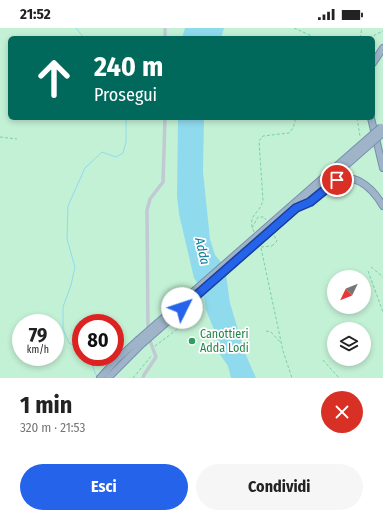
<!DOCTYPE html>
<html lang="it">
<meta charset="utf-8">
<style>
:root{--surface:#fff;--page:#f6f6f6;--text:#222;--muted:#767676;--accent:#2563eb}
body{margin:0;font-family:"Fira Sans Condensed",sans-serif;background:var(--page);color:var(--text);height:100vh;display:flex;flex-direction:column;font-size:15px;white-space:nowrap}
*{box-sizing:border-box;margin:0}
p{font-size:13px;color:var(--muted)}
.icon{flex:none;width:22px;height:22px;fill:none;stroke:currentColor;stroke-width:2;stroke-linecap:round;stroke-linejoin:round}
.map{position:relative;height:350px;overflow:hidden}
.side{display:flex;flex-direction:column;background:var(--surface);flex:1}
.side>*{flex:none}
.hud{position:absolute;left:8px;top:8px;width:367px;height:84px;border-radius:6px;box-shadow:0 2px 6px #0003;background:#00695c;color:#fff;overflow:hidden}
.needle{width:26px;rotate:227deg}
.tools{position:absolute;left:327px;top:242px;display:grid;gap:8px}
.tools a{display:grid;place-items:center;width:44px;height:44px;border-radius:50%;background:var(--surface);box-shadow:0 2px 6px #0003;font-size:20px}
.speed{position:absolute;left:12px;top:286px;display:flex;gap:8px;font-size:20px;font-weight:700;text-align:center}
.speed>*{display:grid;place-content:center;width:52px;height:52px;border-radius:50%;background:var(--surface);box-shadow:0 2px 6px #0003;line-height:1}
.speed small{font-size:10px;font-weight:400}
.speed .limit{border:6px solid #d22;background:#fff;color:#111}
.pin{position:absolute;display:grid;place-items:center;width:34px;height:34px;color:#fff;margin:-17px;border:2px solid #fff;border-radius:50%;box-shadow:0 1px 4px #0007}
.me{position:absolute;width:44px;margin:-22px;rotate:49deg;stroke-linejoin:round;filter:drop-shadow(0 0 3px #0008)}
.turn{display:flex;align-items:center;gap:14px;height:84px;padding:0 20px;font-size:18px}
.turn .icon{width:52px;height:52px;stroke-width:2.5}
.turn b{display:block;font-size:28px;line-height:34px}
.round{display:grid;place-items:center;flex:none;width:42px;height:42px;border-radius:21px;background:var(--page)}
.overview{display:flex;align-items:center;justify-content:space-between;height:68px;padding:0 20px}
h1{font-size:24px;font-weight:700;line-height:30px}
.cta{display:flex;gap:8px;margin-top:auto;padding:8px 20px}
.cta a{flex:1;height:46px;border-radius:24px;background:var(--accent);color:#fff;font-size:16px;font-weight:700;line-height:46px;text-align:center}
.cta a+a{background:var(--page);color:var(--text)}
.status{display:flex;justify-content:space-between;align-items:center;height:28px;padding:0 20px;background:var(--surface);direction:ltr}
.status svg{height:11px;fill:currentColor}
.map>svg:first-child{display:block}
.green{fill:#c3f1d5;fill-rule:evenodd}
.water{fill:#90daee}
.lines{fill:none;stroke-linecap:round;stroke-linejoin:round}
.stream{stroke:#90daee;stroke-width:1}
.trunk-casing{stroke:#7690ad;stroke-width:8}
.path{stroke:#7ad0a6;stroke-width:1;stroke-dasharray:3 2;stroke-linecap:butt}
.minor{stroke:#c1cad2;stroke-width:3.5}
.trunk{stroke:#9fb4c9;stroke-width:6}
.trunk-bridge-casing{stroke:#7690ad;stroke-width:8;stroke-linecap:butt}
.path-bridge{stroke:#7ad0a6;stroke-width:1;stroke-dasharray:3 2;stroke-linecap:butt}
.trunk-bridge{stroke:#9fb4c9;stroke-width:6}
.route-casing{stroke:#184099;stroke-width:10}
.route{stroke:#2563eb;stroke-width:7}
.leisure-dot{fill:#2e9e5b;stroke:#fff;stroke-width:1.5}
.labels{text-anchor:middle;stroke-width:3.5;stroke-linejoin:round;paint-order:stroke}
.leisure-label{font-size:12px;fill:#27864d;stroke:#fff;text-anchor:start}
.water-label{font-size:13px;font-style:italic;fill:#0c7c9b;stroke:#fff}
</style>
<div class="status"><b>21:52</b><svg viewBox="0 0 49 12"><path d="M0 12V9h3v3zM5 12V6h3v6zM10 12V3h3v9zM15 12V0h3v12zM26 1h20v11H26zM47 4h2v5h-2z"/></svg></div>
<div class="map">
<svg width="383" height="350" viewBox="0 0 383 350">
<rect width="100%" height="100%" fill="#f5f3f3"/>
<path class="green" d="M0,0H383V350H0ZM10,10H373V90H10ZM334,249H364V279H334ZM21,295H55V329H21ZM81,295H115V329H81ZM334,301H364V331H334Z"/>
<path class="water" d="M185,0H224L221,10H182Z
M178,90H204L203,144L210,211L215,227L225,239L230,275L245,325L256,350H231L228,338L217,322L215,304L206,282L203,263L194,250L179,186L177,168Z"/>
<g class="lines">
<path class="stream" d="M76,0L84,10
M81,321L69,315L63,301V279L71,257L75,239L67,211L68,178L85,140L102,124L116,129L123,125L126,114V90
M90,329L95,345L98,350"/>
<defs>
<path id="trunk" d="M373,35L383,20
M371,90L383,140
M300,179C312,174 320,165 330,157C352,140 372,159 383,178
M100,350L117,331L138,312
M108,350L142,316"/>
</defs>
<use href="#trunk" class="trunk-casing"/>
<path class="path" d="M294,0L316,10
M317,10H327
M360,10L362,0
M369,10L383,3
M357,90L360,108
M0,109L17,111
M252,200L258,189H264L266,192
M254,204C246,186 260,187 263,172L259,113L263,108L289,105L293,100L296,90
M261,219L272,218
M261,220L283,323L292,350
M371,239L383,249
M368,243L383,284
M167,279L164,274L166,268L173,267L176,272
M184,285L185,294
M266,303L271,304L281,315
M155,318L187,294V292
M323,332L339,350
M133,350L152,327"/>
<path class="minor" d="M165,10V0
M148,304L147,182L150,171L163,154L165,90
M143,350L144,347L156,329L149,310"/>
<use href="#trunk" class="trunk"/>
<defs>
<path id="trunk-bridge" d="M138,312L381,99
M142,316L383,105"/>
</defs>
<use href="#trunk-bridge" class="trunk-bridge-casing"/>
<path class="path-bridge" d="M272,218L277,213L274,207
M174,294L179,297L185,294"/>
<use href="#trunk-bridge" class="trunk-bridge"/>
</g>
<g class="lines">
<defs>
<path id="route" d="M182,280L296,180L310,174L337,152"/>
</defs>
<use href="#route" class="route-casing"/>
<use href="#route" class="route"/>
</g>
<circle class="leisure-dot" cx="192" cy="313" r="4"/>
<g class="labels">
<g class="leisure-label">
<text x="200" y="310">Canottieri<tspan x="200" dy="14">Adda Lodi</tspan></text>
</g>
<g class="water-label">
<text transform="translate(203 223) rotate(77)" y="5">Adda</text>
</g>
</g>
</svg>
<div class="tools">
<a><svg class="needle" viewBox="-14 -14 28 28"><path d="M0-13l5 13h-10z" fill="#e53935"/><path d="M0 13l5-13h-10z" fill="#767676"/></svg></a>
<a><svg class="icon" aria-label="layers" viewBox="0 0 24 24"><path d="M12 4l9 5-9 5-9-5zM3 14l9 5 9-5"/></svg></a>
</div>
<div class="speed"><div>79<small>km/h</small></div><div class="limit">80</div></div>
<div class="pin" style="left:337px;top:152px;background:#d93025"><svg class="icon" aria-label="arrive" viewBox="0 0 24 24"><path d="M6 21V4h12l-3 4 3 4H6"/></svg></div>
<svg class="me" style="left:182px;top:280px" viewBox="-20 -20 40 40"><circle r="19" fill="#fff"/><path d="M0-13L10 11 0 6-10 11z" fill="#2563eb"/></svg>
<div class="hud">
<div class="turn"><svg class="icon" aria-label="ahead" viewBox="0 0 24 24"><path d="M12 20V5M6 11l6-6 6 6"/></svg><div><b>240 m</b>Prosegui</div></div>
</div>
</div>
<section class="side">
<div class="overview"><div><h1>1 min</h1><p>320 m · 21:53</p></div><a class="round" style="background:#d93025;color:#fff"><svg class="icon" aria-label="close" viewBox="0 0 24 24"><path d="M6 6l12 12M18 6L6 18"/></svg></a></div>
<div class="cta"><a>Esci</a><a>Condividi</a></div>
</section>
